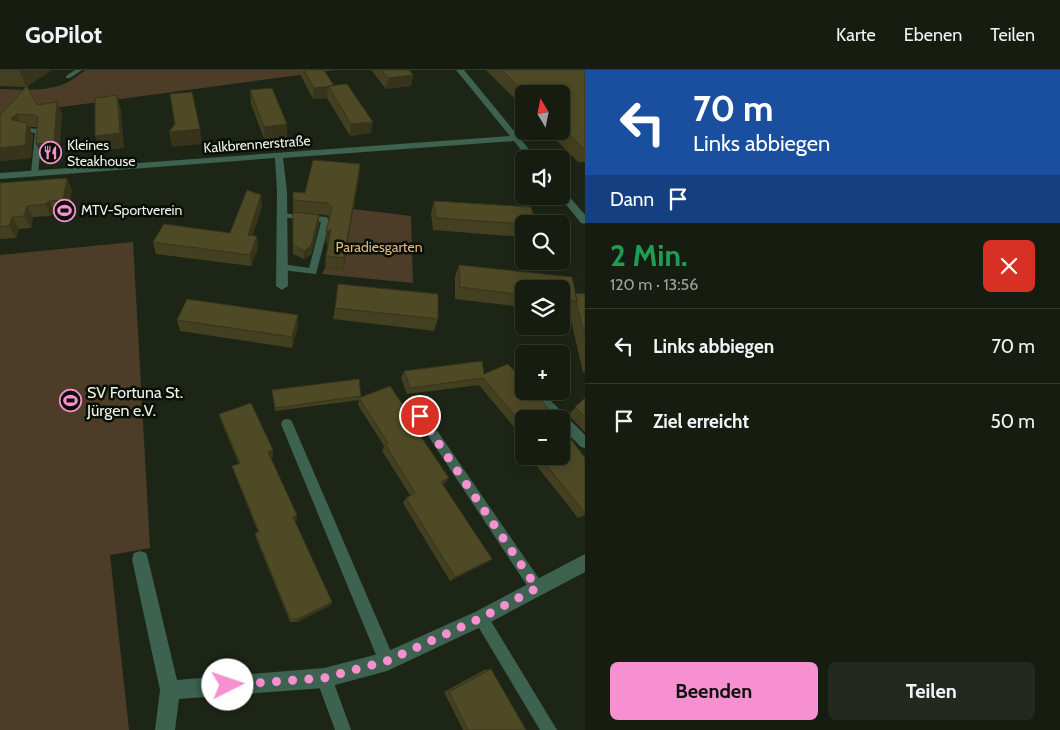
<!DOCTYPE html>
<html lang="de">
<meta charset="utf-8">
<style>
:root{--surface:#161c10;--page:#23291e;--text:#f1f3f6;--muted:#9ea19f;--line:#353a30;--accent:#f690d0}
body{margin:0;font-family:Cabin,sans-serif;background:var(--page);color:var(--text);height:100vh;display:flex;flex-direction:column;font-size:19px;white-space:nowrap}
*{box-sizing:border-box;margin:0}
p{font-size:16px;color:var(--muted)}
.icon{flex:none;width:28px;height:28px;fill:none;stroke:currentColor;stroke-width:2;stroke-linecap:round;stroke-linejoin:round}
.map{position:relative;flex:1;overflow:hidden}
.side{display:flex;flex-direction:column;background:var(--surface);width:475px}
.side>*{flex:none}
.banner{background:#1a4fa0;color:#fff;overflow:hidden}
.needle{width:32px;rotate:350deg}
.controls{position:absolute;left:515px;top:15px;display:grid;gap:10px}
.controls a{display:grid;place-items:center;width:55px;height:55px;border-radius:8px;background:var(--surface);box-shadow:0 2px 12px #0003,0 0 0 1px var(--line);font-size:25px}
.pin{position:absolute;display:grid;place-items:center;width:42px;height:42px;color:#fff;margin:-21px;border:2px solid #fff;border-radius:50%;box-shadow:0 1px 5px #0007}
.me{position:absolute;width:55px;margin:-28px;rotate:86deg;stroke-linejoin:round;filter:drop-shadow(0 0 4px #0008)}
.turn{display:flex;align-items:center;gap:18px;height:105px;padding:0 25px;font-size:22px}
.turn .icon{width:65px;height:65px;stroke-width:2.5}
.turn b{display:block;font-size:35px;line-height:42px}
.then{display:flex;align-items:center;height:48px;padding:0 25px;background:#0003;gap:10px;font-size:19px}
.round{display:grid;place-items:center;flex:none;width:52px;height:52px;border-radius:8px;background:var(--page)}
.overview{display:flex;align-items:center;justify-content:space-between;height:85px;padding:0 25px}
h1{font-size:30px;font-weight:800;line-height:38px;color:#1e9e55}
.button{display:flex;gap:10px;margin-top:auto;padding:10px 25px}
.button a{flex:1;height:58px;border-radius:8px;background:var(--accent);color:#111;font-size:20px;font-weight:800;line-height:58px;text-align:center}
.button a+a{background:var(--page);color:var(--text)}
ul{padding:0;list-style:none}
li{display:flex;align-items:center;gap:15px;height:75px;padding:0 25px;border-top:1px solid var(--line)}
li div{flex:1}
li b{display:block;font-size:19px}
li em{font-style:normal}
header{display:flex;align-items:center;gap:30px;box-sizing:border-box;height:70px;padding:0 25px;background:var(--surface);border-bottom:1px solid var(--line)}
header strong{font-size:24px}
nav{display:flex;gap:28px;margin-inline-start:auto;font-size:18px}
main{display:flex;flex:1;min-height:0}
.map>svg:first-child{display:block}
.green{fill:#4d3d28}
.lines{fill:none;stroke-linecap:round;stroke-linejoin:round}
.service{fill:#3d6250;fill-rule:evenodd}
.minor{fill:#3d6250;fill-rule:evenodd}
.wall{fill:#434021}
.shaded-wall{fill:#37341b}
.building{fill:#4e4a26;stroke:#37341b}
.route{stroke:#f690d0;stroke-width:9;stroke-dasharray:0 16.2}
.labels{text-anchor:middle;stroke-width:5;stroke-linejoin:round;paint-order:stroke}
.far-street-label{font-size:14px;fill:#ebf2e7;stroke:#090e07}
.far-poi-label{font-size:14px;fill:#ebf2e7;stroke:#090e07;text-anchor:start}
.far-park-label{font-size:14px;fill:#dfb681;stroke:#090e07}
.poi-label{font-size:16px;fill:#ebf2e7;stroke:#090e07;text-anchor:start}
</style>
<header>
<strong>GoPilot</strong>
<nav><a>Karte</a><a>Ebenen</a><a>Teilen</a></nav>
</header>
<main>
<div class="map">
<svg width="585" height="660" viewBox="0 0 585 660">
<rect width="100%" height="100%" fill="#1d2616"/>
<path class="green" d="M86,0H335L17,43L0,61V19C21,20 47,22 66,13C73,10 80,4 86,0Z
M353,139L411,146L413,213L322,204L325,198L343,200Z
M133,172L150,478L110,485L129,660H0V185Z"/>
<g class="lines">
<path class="service" d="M75,0H82L70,8H66V6Z
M22,58L39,59L42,61L38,105L31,103L35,63L20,61L19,60Z
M279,143L326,147L330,150L316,204L282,200L277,197L282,194L309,198L321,152L282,147L278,145Z
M529,321H541L585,365V378L581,377L561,357V349H554Z
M421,341L425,343L542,513L544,518L542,523L537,525L532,523L417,349L415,346L417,343Z
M287,349L291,350L293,354L395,591L393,597L387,599L381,597L281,354L283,350Z
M481,541L486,543L557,660H540L476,553L474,548L476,543Z
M324,600L330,602L351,660H335L316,608L318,602Z"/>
<path class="minor" d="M456,0H464L537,89H528L514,71L283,88L287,121L288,216L282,220L276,216L277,121L275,88L0,109V103L510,66Z
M561,119L564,120L585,145V154L581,153L559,126H561Z
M140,481L146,483L148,489L177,610L324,598L386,582L475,542L585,484V502L487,554L387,601L324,618L179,629L175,660H155L160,620L132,489L134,483Z"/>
</g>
<path class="wall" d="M0,0H52L27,16L37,35L62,44L59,84L42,86L37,57H29L33,65L31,88L0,91V45L26,17L0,16Z
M298,0H324L334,16L371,63L350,66L327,28L313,29Z
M371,0H409L413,5L411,16L386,19Z
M486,0H585V92H578L547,61H561V24H524V38Z
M250,20L287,54V69L265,71L251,34Z
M359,106L343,200L325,198L326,186L329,172L326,174V162L330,148L326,145L302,143L319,154L311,185L304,189L293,184V122L305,123Z
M0,113L72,120L68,142L55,143L50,146L33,147L31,158L19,159L16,168L0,169Z
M434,131L524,154V167L433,160L431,143Z
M262,137L252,166L258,178L251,196L156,184L153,172L230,163Z
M459,195L572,207L575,223L585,224V302H583L569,242L561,241V219H524V237L455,229V206Z
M335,238L438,249L434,261L333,249Z
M177,250L298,256L292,278L180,261Z
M404,301L484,304L524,349V369L479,315L407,324L401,308Z
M272,320L361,326V327L420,360L418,363L445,414L443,415L492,489L486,493L450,511L403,433L406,428L410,425L382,381L384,376L358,335L359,330L275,341Z
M585,328V362L568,345Z
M219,344L273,380V387L271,388L297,451H295L331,535L298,552H290L256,468L255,463L258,462L234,402L232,396L239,394L221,351Z
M529,386H561L585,388V445L578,448Z
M491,599L526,660H463L444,622L484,600Z"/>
<path class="shaded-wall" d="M19,0H52L26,17Z
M413,5L411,16L386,19L388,8Z
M328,16L327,28L313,29L314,18L334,16Z
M117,25L121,40L124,78L100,81L95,66Z
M57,32L62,44L59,84L42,86L36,74Z
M17,44L22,56L17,60L11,48Z
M373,52L371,63L350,66L351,54Z
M27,53L33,65L31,88L0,91V78Z
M287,54V69L265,71L264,57Z
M200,59L202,74L172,77L169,62Z
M360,94L359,106L343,200L344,188Z
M67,108L72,120L68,142L63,130Z
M261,125L262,137L249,176L248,165Z
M49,131L55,143L50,146L45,134Z
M27,136L33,147L31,158L24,146Z
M319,145V154L311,185L304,189V181Z
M12,147L19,159L16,168L9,156Z
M331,159L330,171L326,174V162Z
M257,166L258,178L251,196L250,185Z
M298,245V256L292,278V267Z
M273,380V387L269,389L268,382Z
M449,408L445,414L437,418L441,412Z
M297,445V451L293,452V447Z
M492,489L486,493L450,511L455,507Z
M332,532L331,535L298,552V549Z"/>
<path class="building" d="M304,0H324L334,16L314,18Z
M381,0H409L413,5L388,8Z
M502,0H585V80L561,57V24H526Z
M347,14L373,52L351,54L328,16Z
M27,16L37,35L57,32L54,72L36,74L38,47L34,45L17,44L11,48L13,50L27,53L25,75L0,78V45Z
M272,18L287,54L264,57L250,20Z
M192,22L200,59L169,62L175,54L170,24Z
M117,25L120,63L95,66V28Z
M313,90L360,94L344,188L326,186L331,159L326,162L332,137L327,133L293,130V122L305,123Z
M67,108L63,130L49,131L45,134L27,136L24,146L12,147L9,156L0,157V113Z
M247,120L261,125L248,165L257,166L250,185L153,172L164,154L230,163Z
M434,131L531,137L536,154H524L436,148Z
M293,142L319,145L311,176L304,181L293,175Z
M459,195L572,207L577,231L561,229V219H524V225L460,217Z
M338,214L438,224V249L335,238Z
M575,223L585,224V267L576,232L577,231Z
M187,229L298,245L292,267L177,250Z
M482,291L484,304L508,294L524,311V321H533L547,337L556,349H524V356L483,308L410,318L404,301Z
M359,309L361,326L275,338L272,320Z
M390,316L420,360L417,361L449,408L441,412L492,489L455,507L406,428L415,423L385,374L388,373L359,328Z
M585,328V347L575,337Z
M251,333L273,380L268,382L297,445L293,447L332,532L298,549H290L255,463L259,462L232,396L240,393L219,344Z
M561,356L585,388V443L539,386H561Z
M491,599L526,660H468L449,622Z"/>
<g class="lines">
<path class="route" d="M228,615L324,608L387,591L481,548L537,518L420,346"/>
</g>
<defs>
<symbol id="restaurant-ring" viewBox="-11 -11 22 22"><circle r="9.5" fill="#090e07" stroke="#f690d0" stroke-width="1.5"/><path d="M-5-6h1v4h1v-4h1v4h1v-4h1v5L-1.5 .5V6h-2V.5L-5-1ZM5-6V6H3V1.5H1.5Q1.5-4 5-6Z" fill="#f690d0"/></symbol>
<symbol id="stadium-ring" viewBox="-11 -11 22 22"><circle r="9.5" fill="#090e07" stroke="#f690d0" stroke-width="1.5"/><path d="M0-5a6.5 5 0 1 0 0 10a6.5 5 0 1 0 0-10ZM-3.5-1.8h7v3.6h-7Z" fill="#f690d0"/></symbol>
</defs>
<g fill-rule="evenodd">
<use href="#restaurant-ring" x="38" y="70" width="25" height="25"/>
<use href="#stadium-ring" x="52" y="128" width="25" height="25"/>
<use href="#stadium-ring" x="58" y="318" width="25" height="25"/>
</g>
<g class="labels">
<g class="far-street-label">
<text transform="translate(257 74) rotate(-4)" y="5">Kalkbrennerstraße</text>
</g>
<g class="far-poi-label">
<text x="67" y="80">Kleines<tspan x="67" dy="16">Steakhouse</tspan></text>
<text x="81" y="145">MTV-Sportverein</text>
</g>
<g class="far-park-label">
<text x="379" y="182">Paradiesgarten</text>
</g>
<g class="poi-label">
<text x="87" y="328">SV Fortuna St.<tspan x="87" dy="18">Jürgen e.V.</tspan></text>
</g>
</g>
</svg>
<div class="controls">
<a><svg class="needle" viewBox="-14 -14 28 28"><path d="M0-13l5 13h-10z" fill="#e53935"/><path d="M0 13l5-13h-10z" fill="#9ea19f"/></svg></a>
<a><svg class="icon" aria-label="sound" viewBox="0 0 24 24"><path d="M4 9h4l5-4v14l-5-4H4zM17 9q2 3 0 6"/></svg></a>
<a><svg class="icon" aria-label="search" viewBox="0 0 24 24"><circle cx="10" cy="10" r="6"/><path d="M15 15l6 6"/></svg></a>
<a><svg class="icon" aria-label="layers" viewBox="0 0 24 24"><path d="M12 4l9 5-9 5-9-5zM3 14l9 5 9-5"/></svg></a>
<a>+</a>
<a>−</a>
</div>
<div class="pin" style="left:420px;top:346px;background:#d93025"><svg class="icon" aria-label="arrive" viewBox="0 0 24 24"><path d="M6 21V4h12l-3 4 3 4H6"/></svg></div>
<svg class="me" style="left:228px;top:615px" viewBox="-20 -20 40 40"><circle r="19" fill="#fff"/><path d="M0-13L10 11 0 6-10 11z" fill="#f690d0"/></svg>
</div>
<section class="side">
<div class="banner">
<div class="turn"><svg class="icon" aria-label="left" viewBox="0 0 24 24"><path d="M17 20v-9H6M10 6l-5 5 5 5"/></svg><div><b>70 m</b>Links abbiegen</div></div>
<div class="then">Dann<svg class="icon" aria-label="arrive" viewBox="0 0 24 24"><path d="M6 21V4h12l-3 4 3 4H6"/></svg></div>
</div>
<div class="overview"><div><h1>2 Min.</h1><p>120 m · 13:56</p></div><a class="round" style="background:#d93025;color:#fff"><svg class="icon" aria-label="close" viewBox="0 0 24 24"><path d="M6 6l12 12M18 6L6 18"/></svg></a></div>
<ul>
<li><svg class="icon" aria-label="left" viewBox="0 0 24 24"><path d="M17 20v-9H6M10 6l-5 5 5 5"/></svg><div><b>Links abbiegen</b></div><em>70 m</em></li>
<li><svg class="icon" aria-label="arrive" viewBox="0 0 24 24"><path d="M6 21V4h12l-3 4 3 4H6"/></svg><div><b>Ziel erreicht</b></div><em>50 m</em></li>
</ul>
<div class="button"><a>Beenden</a><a>Teilen</a></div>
</section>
</main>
